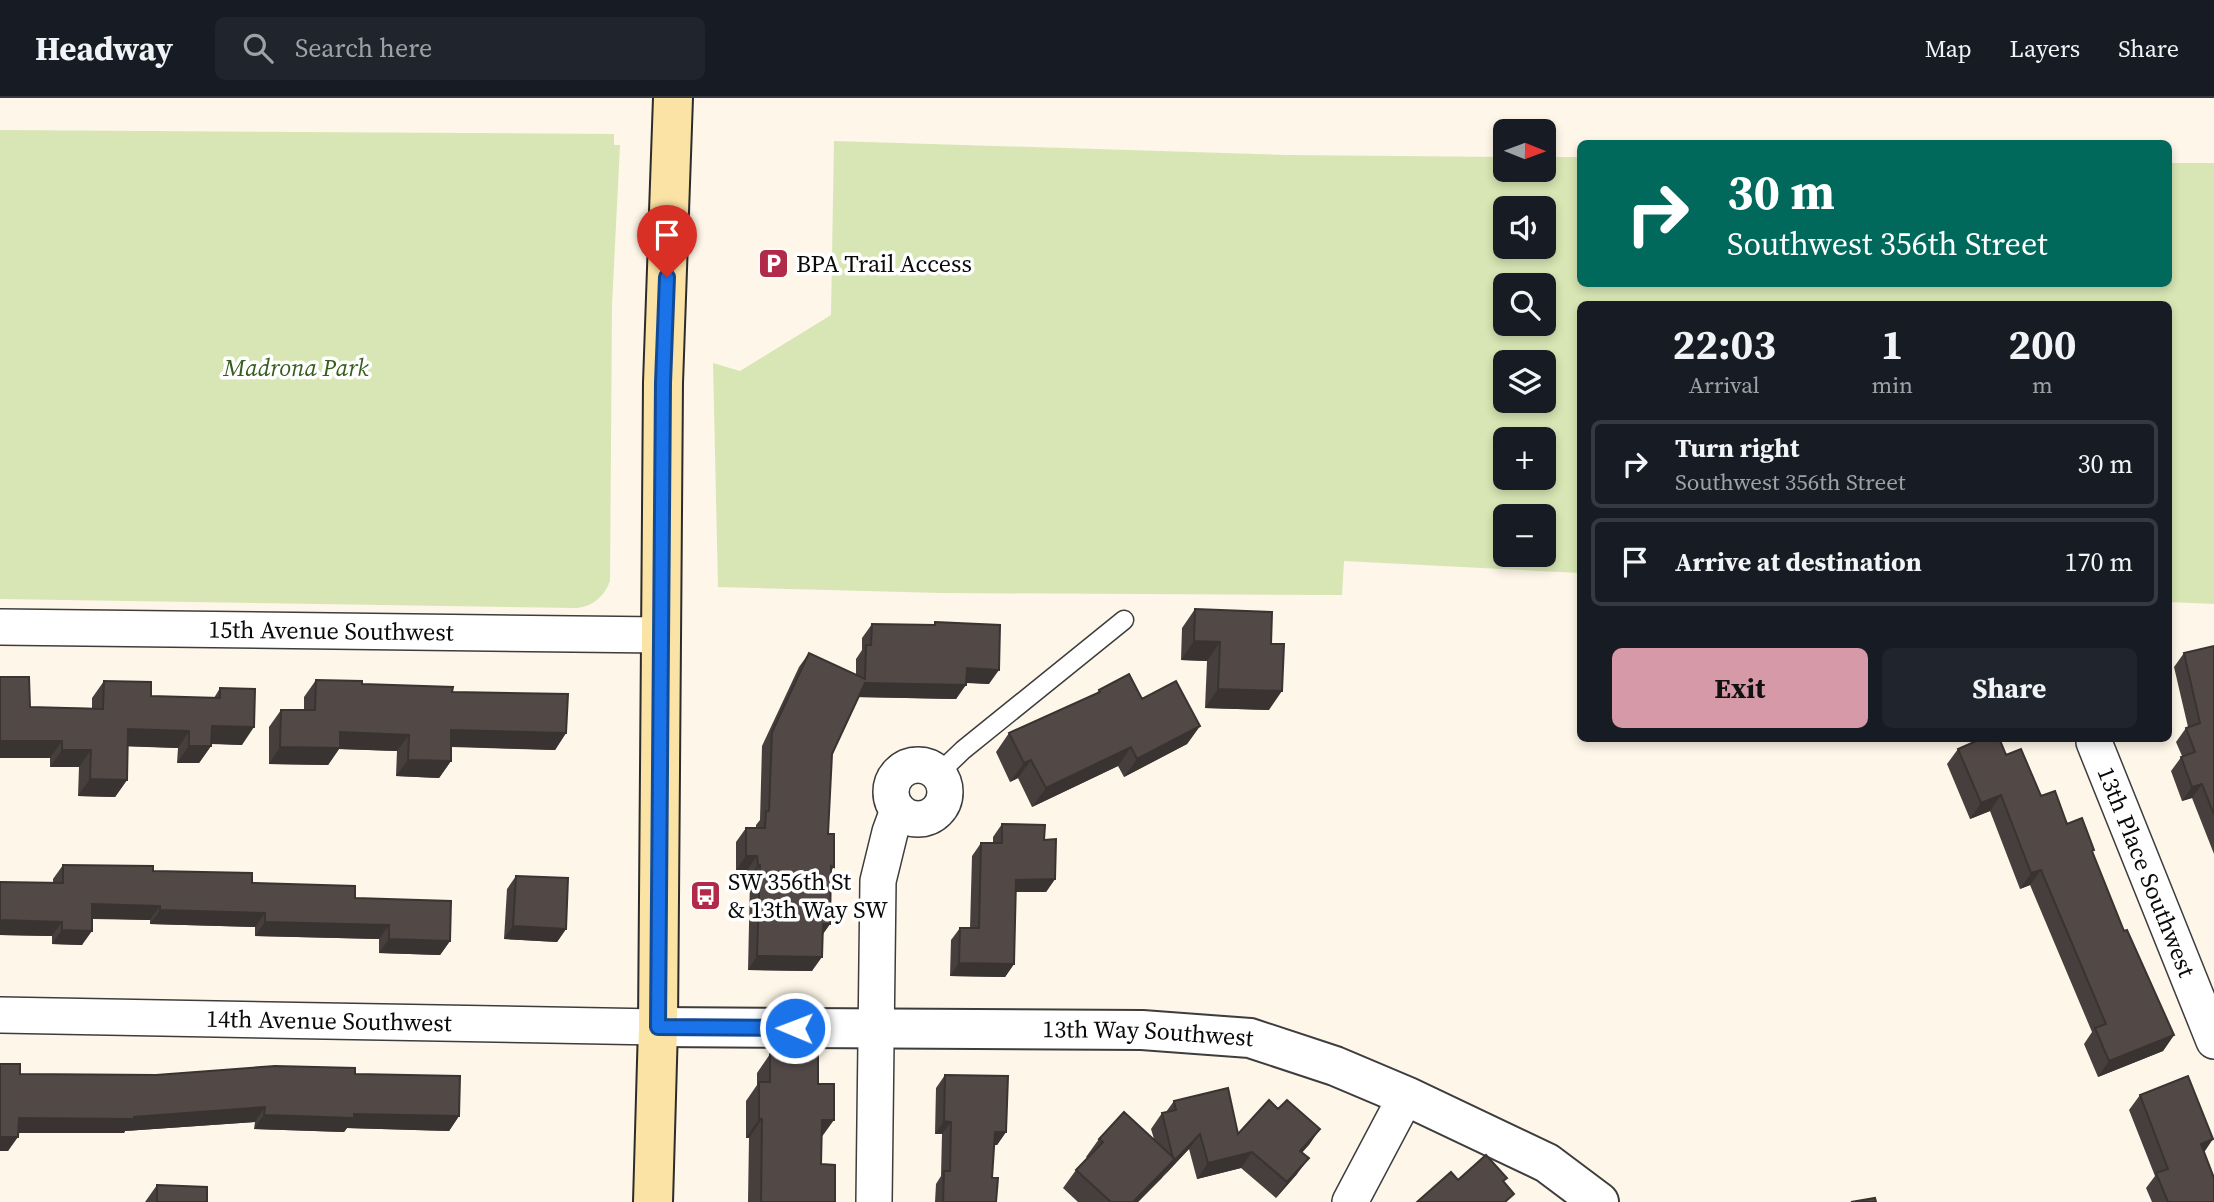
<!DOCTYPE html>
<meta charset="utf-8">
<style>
:root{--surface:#171b24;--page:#20242c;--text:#f1f3f6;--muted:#9ea1a6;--line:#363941;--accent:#d599a8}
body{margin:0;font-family:"Source Serif 4",serif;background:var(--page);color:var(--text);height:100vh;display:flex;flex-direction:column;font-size:26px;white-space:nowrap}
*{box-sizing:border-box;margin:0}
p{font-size:23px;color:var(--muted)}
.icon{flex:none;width:38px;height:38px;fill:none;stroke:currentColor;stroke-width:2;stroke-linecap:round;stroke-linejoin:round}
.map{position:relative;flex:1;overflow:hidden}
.drawer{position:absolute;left:1577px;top:203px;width:595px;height:441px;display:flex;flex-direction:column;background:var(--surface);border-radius:10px;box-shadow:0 4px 10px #0003}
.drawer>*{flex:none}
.top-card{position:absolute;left:1577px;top:42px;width:595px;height:147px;border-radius:10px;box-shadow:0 4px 10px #0003;background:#00695c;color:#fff;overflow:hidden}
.needle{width:46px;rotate:91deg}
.fabs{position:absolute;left:1493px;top:21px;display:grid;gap:14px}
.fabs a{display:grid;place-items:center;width:63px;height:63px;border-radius:10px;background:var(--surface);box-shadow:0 4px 10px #0003;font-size:35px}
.pin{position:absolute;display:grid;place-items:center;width:60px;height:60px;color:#fff;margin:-72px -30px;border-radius:50% 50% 50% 0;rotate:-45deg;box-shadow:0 0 7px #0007}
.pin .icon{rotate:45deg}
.me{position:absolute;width:77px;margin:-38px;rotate:271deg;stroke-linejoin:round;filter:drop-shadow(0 0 5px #0008)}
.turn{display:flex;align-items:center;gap:24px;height:147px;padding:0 35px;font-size:32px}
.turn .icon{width:91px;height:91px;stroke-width:2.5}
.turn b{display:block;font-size:49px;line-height:60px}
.eta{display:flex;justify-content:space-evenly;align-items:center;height:119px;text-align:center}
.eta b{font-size:42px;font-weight:700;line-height:49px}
.primary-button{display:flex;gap:14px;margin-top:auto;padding:14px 35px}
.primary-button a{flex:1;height:80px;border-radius:10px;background:var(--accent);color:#111;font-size:28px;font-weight:700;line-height:80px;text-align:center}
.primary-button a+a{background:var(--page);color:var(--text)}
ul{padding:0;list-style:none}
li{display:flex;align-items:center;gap:21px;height:88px;margin:0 14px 10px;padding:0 21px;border:4px solid var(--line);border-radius:10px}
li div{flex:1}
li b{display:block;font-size:26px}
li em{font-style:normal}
header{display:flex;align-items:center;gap:42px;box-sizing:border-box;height:98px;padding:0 35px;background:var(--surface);border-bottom:2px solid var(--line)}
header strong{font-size:33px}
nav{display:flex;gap:38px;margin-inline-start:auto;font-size:24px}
.search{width:490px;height:63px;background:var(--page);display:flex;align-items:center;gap:18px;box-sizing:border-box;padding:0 24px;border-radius:10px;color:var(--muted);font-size:26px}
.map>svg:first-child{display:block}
.green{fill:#d7e6b4;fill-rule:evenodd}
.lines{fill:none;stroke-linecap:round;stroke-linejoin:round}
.service-casing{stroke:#3d3d3d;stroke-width:21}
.minor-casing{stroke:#3d3d3d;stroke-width:38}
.tertiary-casing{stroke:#3d3d3d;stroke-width:42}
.secondary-casing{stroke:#2c2c2c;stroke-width:42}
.service{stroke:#fff;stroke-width:18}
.minor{stroke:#fff;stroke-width:35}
.tertiary{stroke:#fff;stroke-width:38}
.secondary{stroke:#fbe2a5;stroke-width:38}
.wall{fill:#473f3d}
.shaded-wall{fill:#393332}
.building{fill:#524947;stroke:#393332;stroke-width:2}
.route-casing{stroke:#114b97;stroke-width:18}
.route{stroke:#1a73e8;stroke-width:12}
.labels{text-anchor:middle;stroke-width:7;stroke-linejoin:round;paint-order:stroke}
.poi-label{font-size:24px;fill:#0a0a0a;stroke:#fff;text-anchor:start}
.park-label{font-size:24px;font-style:italic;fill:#375d1e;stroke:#fff}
.street-label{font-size:24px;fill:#0a0a0a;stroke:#fff}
</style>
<header>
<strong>Headway</strong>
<div class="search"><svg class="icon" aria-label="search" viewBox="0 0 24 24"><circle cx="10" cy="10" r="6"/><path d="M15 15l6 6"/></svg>Search here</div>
<nav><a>Map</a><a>Layers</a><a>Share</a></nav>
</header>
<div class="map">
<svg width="2214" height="1104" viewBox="0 0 2214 1104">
<rect width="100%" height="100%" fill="#fef6e8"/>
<path class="green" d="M0,32L614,36V47H620L612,207L610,483C604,499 593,508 577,510L0,501Z
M834,43L1287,57L1505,59V72H1544V59H1580V186H2168V65H2214V506L2168,504V206H1580V475L1344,463L1342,497L942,495L718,489L713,265L740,273L831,217ZM1505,110H1544V149H1505ZM1505,187H1544V226H1505ZM1505,264H1544V303H1505ZM1505,341H1544V380H1505ZM1505,418H1544V457H1505Z"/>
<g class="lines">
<defs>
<path id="service" d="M938,676L963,652L1124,522"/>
<g id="minor">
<path id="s1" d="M0,529L661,537"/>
<path id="s2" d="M2094,644L2214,943"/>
<circle cx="918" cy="694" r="27"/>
<path id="s3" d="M0,917L658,929"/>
<path d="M874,1104L878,783L890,734L898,712"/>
<path d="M1350,1104L1406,998"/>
</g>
<g id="tertiary">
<path id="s4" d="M658,929L1142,932L1250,940L1335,968L1406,998L1547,1065L1599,1104"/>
</g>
<path id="secondary" d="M653,1104L658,929L663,285L673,0"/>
</defs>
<use href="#service" class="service-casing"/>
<use href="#minor" class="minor-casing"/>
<use href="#tertiary" class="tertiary-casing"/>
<use href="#secondary" class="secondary-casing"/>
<use href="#service" class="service"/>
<use href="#minor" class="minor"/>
<use href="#tertiary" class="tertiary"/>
<use href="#secondary" class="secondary"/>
</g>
<path class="wall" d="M1195,511L1269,612L1205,610L1207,563L1181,562L1182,530Z
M935,524L989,586L966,585L956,601L858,599L832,656L828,736L834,769L831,773L830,826L823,836L812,873L748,872L750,781H748L747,772H736V744L746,730H756V727L760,722L762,648L799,569L809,555L856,577V561L862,552V540L872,526L933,527Z
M2214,548V756L2192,700L2182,703L2171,673L2182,658L2176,644L2186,630L2188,629L2174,569L2184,555Z
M316,582L452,594L566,635L555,652L451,649V663L439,680L396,678L397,653L339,651L328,667L269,666V629L281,612H304V599Z
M104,583L151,598L214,600L220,590L242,647L211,646V648L199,665H177L178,650L128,648L127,682L115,699L78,698L79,669H50V660L30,609L92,610V600Z
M1099,592L1142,601L1200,628L1187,646L1124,679L1118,668L1032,709L1018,680L1010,684L996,654L1009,635L1097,595Z
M1958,651L2006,657L2041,698L2092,754L2124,833L2174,937L2163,953L2098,979L2084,946L2092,934L2030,787L2020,791L1990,713L1970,721L1947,666Z
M1002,726L1044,742L1055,781L1046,794H1015L1014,866L1005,879L950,878L951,842L960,830H970L972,758L981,745H993V739Z
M63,767L153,773L355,800L450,843L440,857L379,855V841L255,838V829L150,826V822L92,821L82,847L52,846V838L0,837V784L53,785V781Z
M516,778L566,831L557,844L504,841L507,791Z
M770,956L818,986L822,1039L821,1066L835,1104H748L749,1040H746V1003L757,987V975Z
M0,966L20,976L156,977L355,976L459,1018L449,1033L347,1030L344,1034L254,1031L255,1024L125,1033L124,1035H18L8,1053H0Z
M945,977L1006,1034L997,1047H994L992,1080L996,1104H935L936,1086L941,1078L942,1036H935L936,990Z
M2140,997L2204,1054L2214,1104H2152L2146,1090L2155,1078L2129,1012Z
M1174,1003L1238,1036L1278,1011L1320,1031L1302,1054L1297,1076L1276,1100L1241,1070L1197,1081L1189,1051L1138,1104H1078L1063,1090L1076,1072L1087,1060L1086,1059L1099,1041H1154L1151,1031L1162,1015L1166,1014Z
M157,1087L207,1104H145Z"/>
<path class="shaded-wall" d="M1194,543L1220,544L1207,563L1181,562Z
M967,570L999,572L989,586L957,584Z
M865,585L966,587L956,601L855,599Z
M1218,591L1282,593L1269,612L1205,610Z
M212,628L254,629L242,647L200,645Z
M1200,628L1187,646L1124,679L1137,661Z
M128,631L189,633L178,650L116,648Z
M451,632L566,635L555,652L440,648Z
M340,634L409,637L397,653L339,651L328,667L269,666L280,649Z
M0,643H62L50,660H0Z
M189,648H211L199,665H177Z
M1131,649L1118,668L1032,709L1046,690Z
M62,652H91L79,669H50Z
M408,662L451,663L439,680L396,678Z
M1031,662L1018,680L1010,684L1024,665Z
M90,681L127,682L115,699L78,698Z
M2202,686L2192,700L2182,703L2192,689Z
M2001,697L1990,713L1970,721L1981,705Z
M746,758H757L747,772H736Z
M758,767H760L750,781H748Z
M2041,772L2030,787L2020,791L2031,775Z
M1055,781L1046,794H1007L1016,782Z
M92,806L160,808L150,822L82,820Z
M160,812L265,815L255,829L150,826Z
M0,822L62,824L52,838L0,837Z
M265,824L389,827L379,841L255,838Z
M823,826H830L820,840Z
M513,828L566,831L557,844L504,841Z
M62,832L92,833L82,847L52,846Z
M389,841L450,843L440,857L379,855Z
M757,858L822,859L812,873L748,872Z
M959,865L1014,866L1005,879L950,878Z
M2174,937L2163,953L2098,979L2109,963Z
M265,1009L255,1024L125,1033L124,1035H9L19,1020L134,1019Z
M354,1016L459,1018L449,1033L347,1030L344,1034L254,1031L264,1017Z
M759,1021H762L749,1040H746Z
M822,1022H834L821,1040Z
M944,1023L951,1024L942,1036H935Z
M1320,1031L1309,1047L1289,1069L1300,1053Z
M995,1034H1006L997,1047H986Z
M1200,1036L1189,1051L1163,1079L1174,1063Z
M0,1039H18L8,1053H0Z
M2213,1041L2203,1056L2201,1046Z
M1252,1054L1241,1070L1197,1081L1208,1065Z
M1309,1060L1297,1076L1276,1100L1287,1084Z
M1175,1061L1162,1080L1138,1104H1133Z"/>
<path class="building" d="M1195,511L1272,514L1271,546H1284L1282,593L1218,591L1220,544L1194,543Z
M935,524L1000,527L999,572L967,570L966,587L865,585L832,656L828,736H834V769L831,768L830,826H823L822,859L757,858L760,767H758L757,758H746V730H765L766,713H769L772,634L809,555L865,581L866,547H871L872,526L935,527Z
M2214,548V717L2202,686L2192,689L2181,659L2195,654L2186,630L2200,625L2184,555Z
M1129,576L1142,601L1176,583L1200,628L1137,661L1131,649L1046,690L1031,662L1024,665L1009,635L1100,594L1099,592Z
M0,579H29L30,609L103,611L104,583L151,584V598L220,600V590L255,591L254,629L212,628L211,648H189V633L128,631L127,682L90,681L91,652H62V643H0Z
M316,582L362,583V586L453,589L452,594L568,596L566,635L451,632V663L408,662L409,637L340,634V650L280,649L281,612H315Z
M1983,640H1999L2006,657L2021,651L2041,698L2055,693L2067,726L2082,720L2094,752L2092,753L2124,833L2127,832L2174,937L2109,963L2095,930L2106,926L2041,772L2031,775L2001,697L1981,705L1958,651Z
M1002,726L1045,727L1044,742L1056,741L1055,781L1016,782L1014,866L959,865L960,830H979L981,745H1002Z
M63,767L153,768V773L252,775V785L355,788V800L451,803L450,843L389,841V827L265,824V815L160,812V808L92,806V833L62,832V824L0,822V784L63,785Z
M516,778L568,780L566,831L513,828Z
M770,956L818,957V986H834V1022H822L821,1066L835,1067V1104H761L762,1021H759V984H770Z
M0,966H20V976L156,977L275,968L355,970V976L460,978L459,1018L354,1016V1020L264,1017L265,1009L134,1019V1021L19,1020L18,1039H0Z
M945,977L1008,978L1006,1034H995L992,1080H998L996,1104H943L944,1073H950L951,1024L944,1023Z
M2188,978L2213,1041L2201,1046L2214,1080V1104H2168L2156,1075L2168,1071L2140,997Z
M1228,990L1238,1036L1269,1002L1278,1011L1287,1002L1320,1031L1300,1053L1309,1060L1287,1084L1252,1054L1208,1065L1200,1036L1174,1063L1175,1061L1173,1060L1162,1015L1176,1012L1174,1003Z
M1124,1014L1175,1061L1133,1104H1111L1076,1072L1103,1044L1099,1041Z
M1486,1057L1507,1080L1503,1083L1514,1096L1505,1104H1417L1451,1074L1458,1082Z
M157,1087L207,1089V1104H157Z
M1875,1100L1876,1104H1851Z"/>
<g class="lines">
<defs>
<path id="route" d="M667,179L663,285L658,929L795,930"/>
</defs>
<use href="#route" class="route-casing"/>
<use href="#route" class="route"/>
</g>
<defs>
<symbol id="parking-square" viewBox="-11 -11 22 22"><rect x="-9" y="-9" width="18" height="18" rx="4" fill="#b22a49" stroke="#fff"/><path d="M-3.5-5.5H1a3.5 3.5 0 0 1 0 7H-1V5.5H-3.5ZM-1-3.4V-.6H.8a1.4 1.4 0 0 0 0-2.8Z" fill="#fff"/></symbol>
<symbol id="bus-square" viewBox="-11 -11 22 22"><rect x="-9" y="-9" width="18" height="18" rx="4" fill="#b22a49" stroke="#fff"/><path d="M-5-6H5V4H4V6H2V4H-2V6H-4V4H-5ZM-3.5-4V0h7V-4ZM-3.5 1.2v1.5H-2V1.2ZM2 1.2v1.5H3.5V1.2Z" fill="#fff"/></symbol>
</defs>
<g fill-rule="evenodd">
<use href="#parking-square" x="756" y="148" width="35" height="35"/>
<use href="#bus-square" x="688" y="780" width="35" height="35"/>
</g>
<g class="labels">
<g class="poi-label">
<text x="796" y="174">BPA Trail Access</text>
<text x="728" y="792">SW 356th St<tspan x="728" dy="28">&amp; 13th Way SW</tspan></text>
</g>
<g class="park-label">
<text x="296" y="278">Madrona Park</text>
</g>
<g class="street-label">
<text dy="8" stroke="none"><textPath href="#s1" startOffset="331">15th Avenue Southwest</textPath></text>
<text dy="8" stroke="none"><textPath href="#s2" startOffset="140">13th Place Southwest</textPath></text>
<text dy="8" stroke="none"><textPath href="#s3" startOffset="329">14th Avenue Southwest</textPath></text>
<text dy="8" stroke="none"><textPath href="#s4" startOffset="490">13th Way Southwest</textPath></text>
</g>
</g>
</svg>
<div class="fabs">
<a><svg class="needle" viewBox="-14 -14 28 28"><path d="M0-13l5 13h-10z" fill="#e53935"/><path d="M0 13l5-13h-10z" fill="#9ea1a6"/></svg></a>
<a><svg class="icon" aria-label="sound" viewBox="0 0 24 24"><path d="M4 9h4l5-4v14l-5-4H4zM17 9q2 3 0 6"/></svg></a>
<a><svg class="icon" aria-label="search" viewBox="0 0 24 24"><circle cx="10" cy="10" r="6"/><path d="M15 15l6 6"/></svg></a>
<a><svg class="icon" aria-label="layers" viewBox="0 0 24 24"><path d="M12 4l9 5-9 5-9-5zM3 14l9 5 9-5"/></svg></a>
<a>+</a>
<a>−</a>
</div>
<div class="pin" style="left:667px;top:179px;background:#d93025"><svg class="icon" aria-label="arrive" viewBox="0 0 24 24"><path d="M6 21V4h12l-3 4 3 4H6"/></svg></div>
<svg class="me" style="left:795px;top:930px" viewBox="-20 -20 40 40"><circle r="17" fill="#1a73e8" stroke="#fff" stroke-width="3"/><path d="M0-11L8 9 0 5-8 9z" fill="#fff"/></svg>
<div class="top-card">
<div class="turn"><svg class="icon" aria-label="right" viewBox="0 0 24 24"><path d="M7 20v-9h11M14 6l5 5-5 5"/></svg><div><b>30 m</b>Southwest 356th Street</div></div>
</div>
<section class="drawer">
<div class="eta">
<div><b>22:03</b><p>Arrival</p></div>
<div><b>1</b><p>min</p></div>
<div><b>200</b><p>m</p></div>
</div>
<ul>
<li><svg class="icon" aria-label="right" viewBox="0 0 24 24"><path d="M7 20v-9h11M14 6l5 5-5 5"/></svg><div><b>Turn right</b><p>Southwest 356th Street</p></div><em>30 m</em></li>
<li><svg class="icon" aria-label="arrive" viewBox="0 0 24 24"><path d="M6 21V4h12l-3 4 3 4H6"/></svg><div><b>Arrive at destination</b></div><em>170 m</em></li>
</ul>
<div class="primary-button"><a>Exit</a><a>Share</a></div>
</section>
</div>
